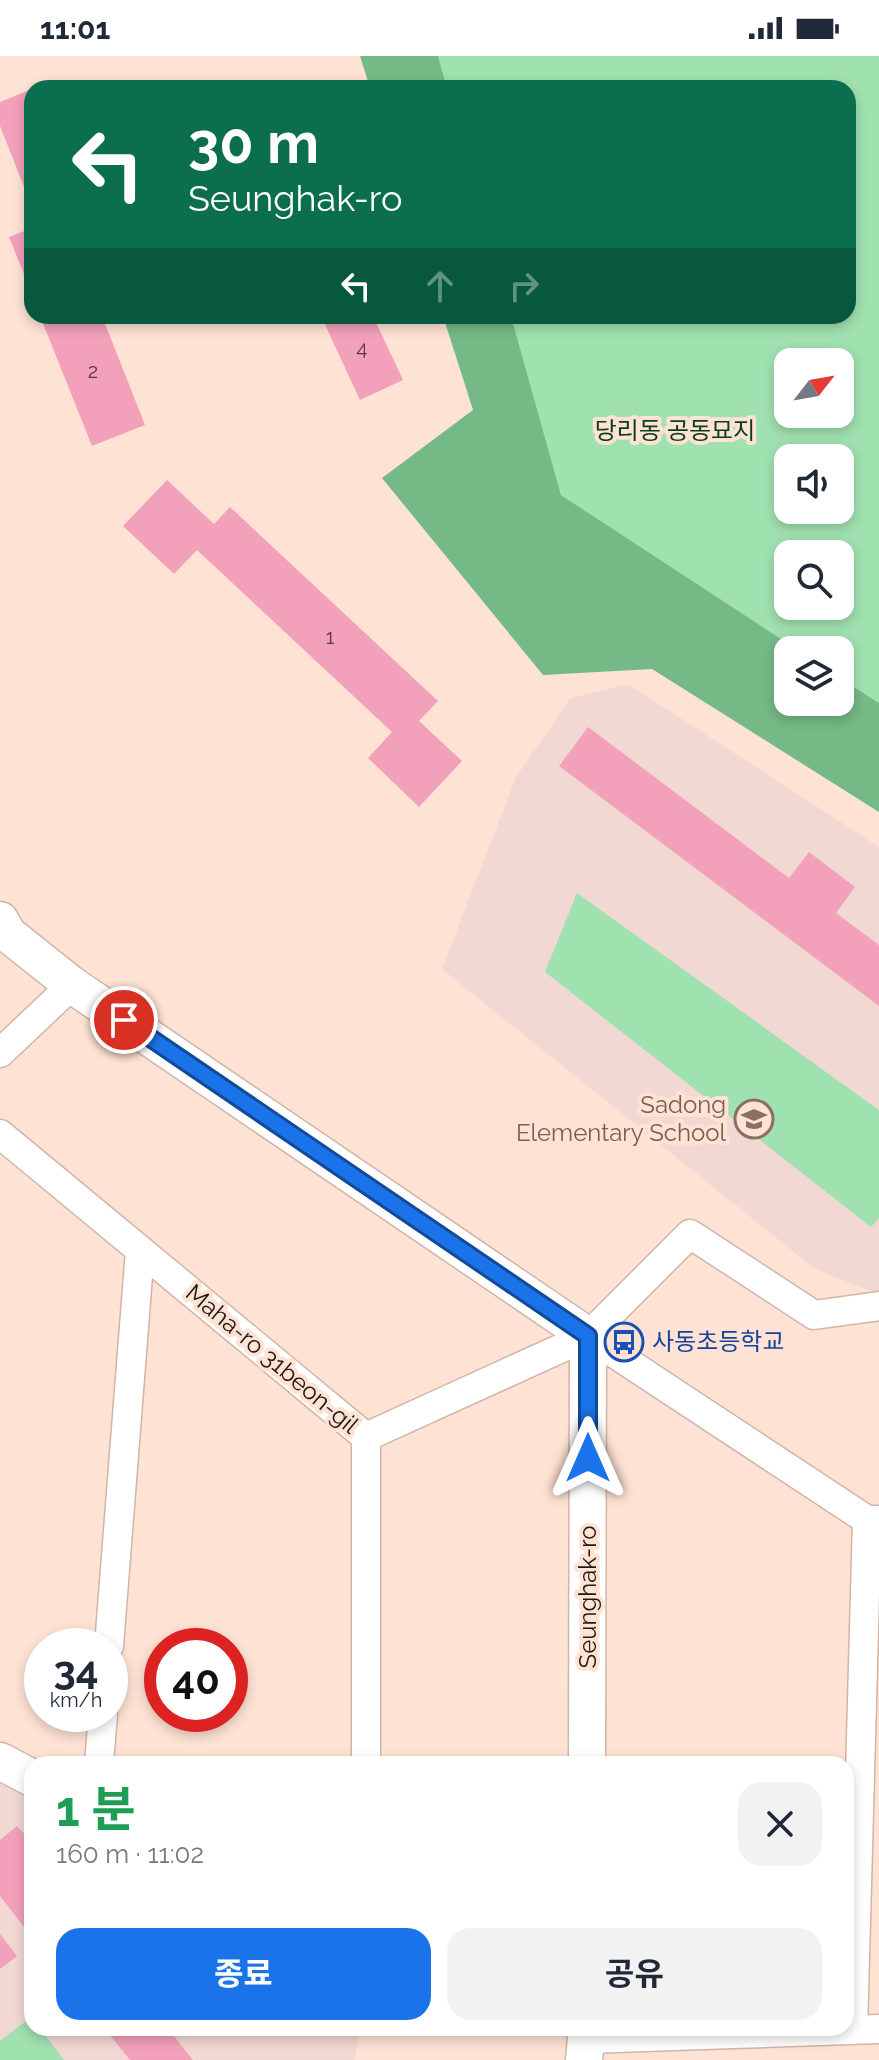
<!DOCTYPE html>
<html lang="ko">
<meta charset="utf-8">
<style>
:root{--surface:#fff;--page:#f2f2f3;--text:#1f2937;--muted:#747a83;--accent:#1a73e8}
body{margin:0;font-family:Raleway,"Noto Sans KR",sans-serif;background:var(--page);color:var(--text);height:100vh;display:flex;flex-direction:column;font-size:30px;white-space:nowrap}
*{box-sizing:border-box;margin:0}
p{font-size:26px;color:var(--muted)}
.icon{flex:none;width:44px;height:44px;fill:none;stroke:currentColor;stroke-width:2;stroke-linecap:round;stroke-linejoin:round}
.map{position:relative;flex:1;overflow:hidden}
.sheet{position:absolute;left:24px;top:1700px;width:830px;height:280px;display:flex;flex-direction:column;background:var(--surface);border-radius:24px;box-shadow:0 4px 12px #0003}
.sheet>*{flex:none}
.guide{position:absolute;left:24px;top:24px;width:832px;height:244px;border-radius:24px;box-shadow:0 4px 12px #0003;background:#0b6e4f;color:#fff;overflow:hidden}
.needle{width:52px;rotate:59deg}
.tools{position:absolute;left:774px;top:292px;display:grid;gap:16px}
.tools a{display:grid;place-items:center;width:80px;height:80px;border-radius:16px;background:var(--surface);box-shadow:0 4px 12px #0003;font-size:40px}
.speed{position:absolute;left:24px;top:1572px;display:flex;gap:16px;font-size:40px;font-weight:700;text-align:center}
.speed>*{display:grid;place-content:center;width:104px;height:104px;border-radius:50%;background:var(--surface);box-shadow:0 4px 12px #0003;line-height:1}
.speed small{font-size:20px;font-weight:400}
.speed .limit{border:12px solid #d22;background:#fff;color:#111}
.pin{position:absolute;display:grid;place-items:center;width:68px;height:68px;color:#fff;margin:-34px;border:4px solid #fff;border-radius:50%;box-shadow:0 2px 8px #0007}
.me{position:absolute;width:88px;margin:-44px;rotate:0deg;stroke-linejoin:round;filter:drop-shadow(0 0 6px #0008)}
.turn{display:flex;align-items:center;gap:28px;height:168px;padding:0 32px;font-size:36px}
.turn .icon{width:104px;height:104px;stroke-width:2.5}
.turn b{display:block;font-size:56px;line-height:68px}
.lanes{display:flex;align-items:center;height:76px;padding:0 32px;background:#0003;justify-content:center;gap:40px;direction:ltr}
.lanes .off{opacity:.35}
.round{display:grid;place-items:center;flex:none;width:84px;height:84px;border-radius:24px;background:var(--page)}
.head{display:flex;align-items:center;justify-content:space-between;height:136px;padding:0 32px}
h1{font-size:48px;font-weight:700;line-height:60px;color:#1e9e55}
.primary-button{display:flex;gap:16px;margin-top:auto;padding:16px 32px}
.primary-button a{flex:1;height:92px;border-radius:24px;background:var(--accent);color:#fff;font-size:32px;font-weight:700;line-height:92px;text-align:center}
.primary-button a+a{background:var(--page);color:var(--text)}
.status{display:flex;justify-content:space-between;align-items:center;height:56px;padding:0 40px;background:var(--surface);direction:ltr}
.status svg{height:22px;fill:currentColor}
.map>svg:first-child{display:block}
.education{fill:#f2d8d2}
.green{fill:#a0e1b0;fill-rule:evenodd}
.forest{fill:#74b986}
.building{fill:#f3a0ba}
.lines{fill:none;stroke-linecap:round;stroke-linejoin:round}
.minor-casing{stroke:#d0b5a8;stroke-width:31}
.tertiary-casing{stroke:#d0b5a8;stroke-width:39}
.minor{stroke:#fff;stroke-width:28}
.tertiary{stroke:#fff;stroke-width:36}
.route-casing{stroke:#114b97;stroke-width:20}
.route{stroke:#1a73e8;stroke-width:14}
.labels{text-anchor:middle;stroke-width:8;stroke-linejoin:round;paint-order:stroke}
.number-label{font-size:20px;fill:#56393d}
.park-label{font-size:24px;fill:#083e1d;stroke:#fee2d4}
.education-label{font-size:24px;fill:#785e54;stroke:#fee2d4;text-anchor:end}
.transit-label{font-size:24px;fill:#164399;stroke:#fee2d4;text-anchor:start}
.street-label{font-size:24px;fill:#211713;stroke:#fee2d4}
</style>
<div class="status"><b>11:01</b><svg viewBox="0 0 49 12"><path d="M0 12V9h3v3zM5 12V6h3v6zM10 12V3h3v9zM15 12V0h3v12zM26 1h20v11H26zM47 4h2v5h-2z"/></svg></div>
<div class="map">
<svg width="879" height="2004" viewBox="0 0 879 2004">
<rect width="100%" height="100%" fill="#fee2d4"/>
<path class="education" d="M628,628L879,791V1238L815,1213L442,913L516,721L571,642Z
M0,1713L32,1731V1972H361L354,2004H0Z"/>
<path class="green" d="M438,0H879V647L840,622V594H798L561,439L511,260H848V32H447ZM788,306H840V358H788ZM788,402H840V454H788ZM788,498H840V550H788Z
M577,837L879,1054V1162L871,1171L545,916Z
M31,1961L32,1972H40L64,2004H0V1985Z"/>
<path class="forest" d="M360,0H438L447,32H370Z
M443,260H511L561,439L798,594H788V646H840V622L879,647V756L652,613L543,619L382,422L473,354Z"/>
<path class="building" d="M32,33V151L0,70V46Z
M32,172V238L9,181Z
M40,260H102L145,369L92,390Z
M321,260H373L403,324L360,344Z
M167,424L214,468L230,451L438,645L419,665L462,705L419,751L368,702L392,676L197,494L174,518L123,470Z
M588,671L789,822L809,796L855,831L836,857L879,889V950L559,710Z
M17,1770L32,1786V1881L0,1840V1784Z
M0,1878L17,1900L0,1913Z
M104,1972H173L170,1975L193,2004H130Z"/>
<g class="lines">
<defs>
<path id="minor" d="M0,997L72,929
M0,1078L366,1381V1708
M588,1280L867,1464H879
M366,1381L588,1280L690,1178L814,1259L879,1250
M109,1590L140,1194
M99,1708L103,1658
M853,1974L867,1464
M587,1983L879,1973"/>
<path id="tertiary" d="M0,864L8,878L72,929L588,1280L587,1708
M0,1705L32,1722
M584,2004L587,1972"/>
</defs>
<use href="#minor" class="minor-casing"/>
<use href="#tertiary" class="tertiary-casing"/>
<use href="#minor" class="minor"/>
<use href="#tertiary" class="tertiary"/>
</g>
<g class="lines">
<defs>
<path id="route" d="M124,964L588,1280V1402"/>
</defs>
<use href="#route" class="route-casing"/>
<use href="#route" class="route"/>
</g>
<defs>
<symbol id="school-ring" viewBox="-11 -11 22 22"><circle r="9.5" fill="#fee2d4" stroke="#8d6e63" stroke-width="1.5"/><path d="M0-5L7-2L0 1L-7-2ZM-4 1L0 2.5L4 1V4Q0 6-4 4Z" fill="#8d6e63"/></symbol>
<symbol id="bus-ring" viewBox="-11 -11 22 22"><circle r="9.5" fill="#fee2d4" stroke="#1a4fb4" stroke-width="1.5"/><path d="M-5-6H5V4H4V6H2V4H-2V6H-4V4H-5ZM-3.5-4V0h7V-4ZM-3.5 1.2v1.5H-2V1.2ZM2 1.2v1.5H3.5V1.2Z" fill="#1a4fb4"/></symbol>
</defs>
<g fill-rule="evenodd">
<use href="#school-ring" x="732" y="1041" width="44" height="44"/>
<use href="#bus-ring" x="602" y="1264" width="44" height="44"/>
</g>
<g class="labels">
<g class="number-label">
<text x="362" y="299">4</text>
<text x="93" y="322">2</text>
<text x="330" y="588">1</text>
</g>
<g class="park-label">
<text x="675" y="383">당리동 공동묘지</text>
</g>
<g class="education-label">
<text x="726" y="1057">Sadong<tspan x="726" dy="28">Elementary School</tspan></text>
</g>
<g class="transit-label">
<text x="652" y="1294">사동초등학교</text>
</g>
<g class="street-label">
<text transform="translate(272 1303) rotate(40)" y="8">Maha-ro 31beon-gil</text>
<text transform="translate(588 1541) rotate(-90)" y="8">Seunghak-ro</text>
</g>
</g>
</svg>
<div class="tools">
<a><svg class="needle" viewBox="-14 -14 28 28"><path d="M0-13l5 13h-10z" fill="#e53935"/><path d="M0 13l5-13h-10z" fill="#747a83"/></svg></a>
<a><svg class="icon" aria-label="sound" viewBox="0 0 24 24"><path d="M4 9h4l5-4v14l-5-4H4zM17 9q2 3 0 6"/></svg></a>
<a><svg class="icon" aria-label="search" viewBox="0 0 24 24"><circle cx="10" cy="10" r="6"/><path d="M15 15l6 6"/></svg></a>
<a><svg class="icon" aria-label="layers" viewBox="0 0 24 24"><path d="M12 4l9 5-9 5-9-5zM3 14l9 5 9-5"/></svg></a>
</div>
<div class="speed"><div>34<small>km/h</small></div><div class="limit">40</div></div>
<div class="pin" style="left:124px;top:964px;background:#d93025"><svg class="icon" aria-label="arrive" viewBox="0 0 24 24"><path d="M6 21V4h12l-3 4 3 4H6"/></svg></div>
<svg class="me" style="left:588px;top:1402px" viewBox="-20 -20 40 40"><path d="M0-17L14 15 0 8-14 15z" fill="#1a73e8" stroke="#fff" stroke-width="4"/></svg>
<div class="guide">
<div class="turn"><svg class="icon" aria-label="left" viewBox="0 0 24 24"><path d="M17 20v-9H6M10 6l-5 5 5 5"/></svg><div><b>30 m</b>Seunghak-ro</div></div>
<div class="lanes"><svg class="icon" aria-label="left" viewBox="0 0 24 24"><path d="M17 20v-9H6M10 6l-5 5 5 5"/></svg><svg class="icon off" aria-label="ahead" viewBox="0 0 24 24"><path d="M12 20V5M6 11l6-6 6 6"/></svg><svg class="icon off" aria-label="right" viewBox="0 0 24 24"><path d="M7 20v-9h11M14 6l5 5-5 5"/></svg></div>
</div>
<section class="sheet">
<div class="head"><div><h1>1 분</h1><p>160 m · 11:02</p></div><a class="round"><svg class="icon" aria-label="close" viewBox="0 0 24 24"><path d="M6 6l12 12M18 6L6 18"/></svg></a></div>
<div class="primary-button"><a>종료</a><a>공유</a></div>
</section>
</div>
